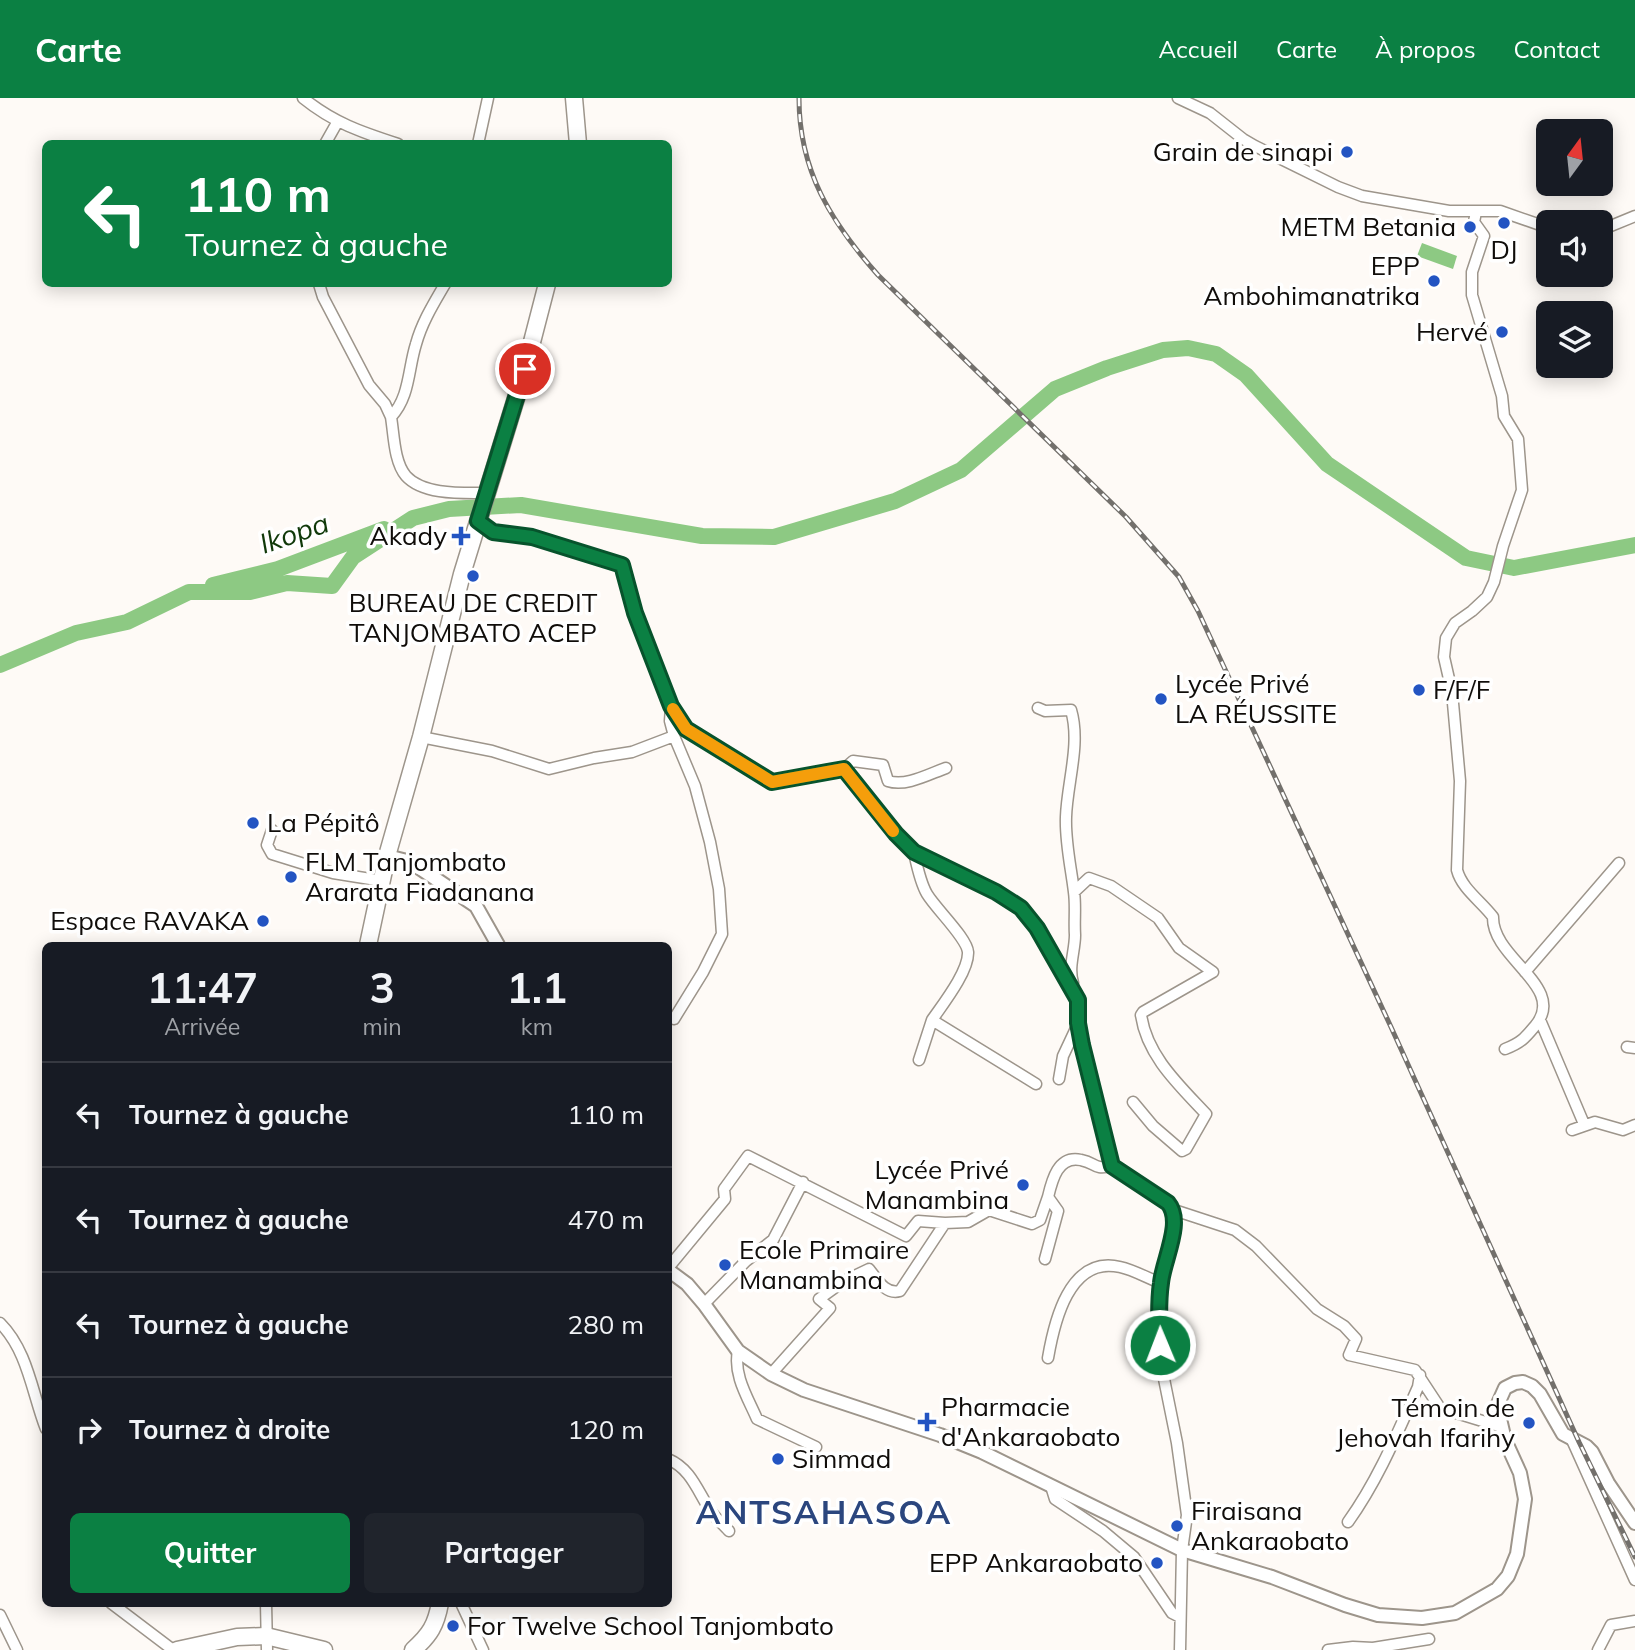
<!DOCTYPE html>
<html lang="fr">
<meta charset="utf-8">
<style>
:root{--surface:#171b24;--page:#20242c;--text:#f1f3f6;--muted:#9ea1a6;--line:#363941;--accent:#0b8043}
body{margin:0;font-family:Mulish,sans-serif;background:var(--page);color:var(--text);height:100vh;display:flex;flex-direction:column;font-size:26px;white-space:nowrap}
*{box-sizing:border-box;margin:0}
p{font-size:23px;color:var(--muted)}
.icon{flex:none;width:38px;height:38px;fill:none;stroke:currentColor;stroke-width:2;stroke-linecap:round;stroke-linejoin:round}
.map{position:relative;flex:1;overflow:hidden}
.drawer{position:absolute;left:42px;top:844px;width:630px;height:665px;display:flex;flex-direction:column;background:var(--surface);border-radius:10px;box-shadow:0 4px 18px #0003}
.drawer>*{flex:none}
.banner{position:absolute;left:42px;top:42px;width:630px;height:147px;border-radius:10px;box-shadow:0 4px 18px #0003;background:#0b8043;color:#fff;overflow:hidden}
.needle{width:46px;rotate:15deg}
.buttons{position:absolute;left:1536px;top:21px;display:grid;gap:14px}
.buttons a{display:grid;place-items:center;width:77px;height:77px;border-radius:10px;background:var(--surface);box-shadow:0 4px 18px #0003;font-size:35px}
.pin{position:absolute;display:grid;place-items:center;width:60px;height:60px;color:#fff;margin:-30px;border:4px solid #fff;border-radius:50%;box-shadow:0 2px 7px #0007}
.me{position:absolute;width:77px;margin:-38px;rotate:359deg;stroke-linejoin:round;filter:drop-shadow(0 0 5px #0008)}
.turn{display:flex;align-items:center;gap:24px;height:147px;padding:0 28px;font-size:32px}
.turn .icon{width:91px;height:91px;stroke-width:2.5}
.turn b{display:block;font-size:49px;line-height:60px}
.eta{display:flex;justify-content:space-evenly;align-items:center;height:119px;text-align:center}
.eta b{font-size:42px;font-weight:700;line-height:49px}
.action{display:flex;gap:14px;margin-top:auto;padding:14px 28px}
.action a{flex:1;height:80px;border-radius:10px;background:var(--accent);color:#fff;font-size:28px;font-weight:700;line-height:80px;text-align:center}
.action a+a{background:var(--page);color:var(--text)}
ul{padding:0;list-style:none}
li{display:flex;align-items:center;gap:21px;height:105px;padding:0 28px;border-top:2px solid var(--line)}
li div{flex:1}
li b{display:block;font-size:26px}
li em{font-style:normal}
header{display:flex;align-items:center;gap:42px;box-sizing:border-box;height:98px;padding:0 35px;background:var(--accent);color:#fff}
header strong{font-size:33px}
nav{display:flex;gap:38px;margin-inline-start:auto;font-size:24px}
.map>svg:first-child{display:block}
.water{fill:#8dc983}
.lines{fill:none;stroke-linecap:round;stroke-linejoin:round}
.river{stroke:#8dc983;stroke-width:16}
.minor-casing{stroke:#9d958b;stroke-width:13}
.tertiary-casing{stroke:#9d958b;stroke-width:16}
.primary-casing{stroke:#9d958b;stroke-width:19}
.minor{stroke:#fff;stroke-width:10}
.tertiary{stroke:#fff;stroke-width:12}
.primary{stroke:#fff;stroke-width:16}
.rail-casing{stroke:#73706c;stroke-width:5}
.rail{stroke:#fff;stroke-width:2.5;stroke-dasharray:8;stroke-linecap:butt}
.route-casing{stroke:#07532c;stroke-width:18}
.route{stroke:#0b8043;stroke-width:12}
.slow{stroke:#f59e0b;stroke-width:12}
.poi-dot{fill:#2354c2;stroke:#fff;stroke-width:2.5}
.labels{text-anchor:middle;stroke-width:7;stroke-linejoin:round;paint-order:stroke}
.poi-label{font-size:26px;fill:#100d0a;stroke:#fff;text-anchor:end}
.water-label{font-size:28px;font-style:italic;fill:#10390a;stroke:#fff}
.district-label{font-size:33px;font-weight:bold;letter-spacing:2px;fill:#2b467e;stroke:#fff}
</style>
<header>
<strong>Carte</strong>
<nav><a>Accueil</a><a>Carte</a><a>À propos</a><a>Contact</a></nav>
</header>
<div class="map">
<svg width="1635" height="1552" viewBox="0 0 1635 1552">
<rect width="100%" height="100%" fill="#fefaf6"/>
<path class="water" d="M1422,145L1457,158L1453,171L1417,158Z"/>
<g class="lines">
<path class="river" d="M213,487L278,471L384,431
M0,567L76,535L127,524L189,494H250L287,485L332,488L353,459L413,420L449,411L521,407L702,438L774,439L895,403L961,372L1055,291L1107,270L1163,252L1188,250L1216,256L1246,277L1327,366L1466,460L1514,470L1635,447"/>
<defs>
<path id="minor" d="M303,0C334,25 361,34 398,46
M1178,0L1210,15L1243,41L1255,48L1338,89L1362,98L1449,113H1500L1549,130
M325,46L338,23
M478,46L488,0
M1476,114L1474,124L1484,138L1472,174V197L1502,298L1504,318L1518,341L1522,392L1503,448L1494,484L1487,499L1472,513L1455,525L1446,540L1444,559L1452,594L1460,683L1457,772C1462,791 1481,803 1493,819C1492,861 1568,889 1535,928C1525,940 1521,945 1505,951
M1601,132L1635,118
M319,186L323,199L369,287L385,306L391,319
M445,186C434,205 422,224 416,246C408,271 410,299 391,319C394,337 394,364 406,378C423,397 462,395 485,395
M478,423L493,434L532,439L622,467L635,515L671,608L686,630L772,684L844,671L896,736L914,754L996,794L1021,810L1037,830L1078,902V925L1082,947L1112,1068L1129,1077L1168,1105L1174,1112L1175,1124L1161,1185L1159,1228L1161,1266L1177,1345L1187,1417L1182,1452L1180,1552
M671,609L670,623L674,638L695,688L710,744L719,791L722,836L703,874L674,921
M1038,610L1045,613L1071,612C1081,646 1067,685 1066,719C1065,744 1071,769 1074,794C1076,808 1074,823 1075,837C1075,853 1068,869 1073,885
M421,639L492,653L549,671L594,660L632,654L674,638
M844,671L853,663L883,667L888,683C906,689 929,676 946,670
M272,732L267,747L272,756L333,775L383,783
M914,754C917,768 920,784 927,796C936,811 967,840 968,854C969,873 943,906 932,922
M1074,794L1089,780L1111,788L1158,820L1179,850L1213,874L1143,914L1141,917C1147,958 1179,987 1206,1016L1186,1051L1182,1053L1153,1028L1133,1004
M1525,874L1619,765
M1540,922L1584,1026
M1627,949L1635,950
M919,962L932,922L1036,986
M1059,981L1063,958L1078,926
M1572,1032L1595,1024L1623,1032L1635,1027
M1174,1112L1235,1132L1256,1148L1317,1211L1344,1228L1356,1241L1349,1257L1415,1272L1440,1310L1502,1329
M1045,1161L1058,1113L1048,1099C1052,1082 1058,1057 1081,1062C1097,1065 1092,1072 1112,1068
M668,1170L725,1101L724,1091L748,1058L906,1138L918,1123L945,1125
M704,1206L746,1163L773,1142L803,1084
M0,1225C28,1253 32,1295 46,1331
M738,1253C733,1277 748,1300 757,1321L816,1349
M1048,1260C1054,1225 1069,1157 1120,1169C1134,1172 1147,1180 1161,1185
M771,1276L830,1210L819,1201L844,1183L869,1171C877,1181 885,1197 900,1193L945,1125L968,1124L989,1112L1032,1126L1040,1122L1048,1099
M1572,1342L1635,1482
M668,1361C691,1371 697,1392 710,1412C715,1420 723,1426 729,1433
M1051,1388L1055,1401L1103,1433L1134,1459L1172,1515L1180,1519
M1348,1424C1378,1382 1397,1336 1418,1289L1420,1277
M111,1505L173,1552
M266,1505L267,1552
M461,1505L483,1552
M0,1517L17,1552
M1328,1552L1353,1549L1373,1550
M1374,1552L1373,1550L1429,1541
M1598,1552L1611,1527L1635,1523"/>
<path id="tertiary" d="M387,758L407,763L418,769L476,808L498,847
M668,1172L687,1186L704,1206L738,1253L771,1276L804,1292L940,1337L982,1354L1182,1452L1272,1479L1345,1507L1378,1517L1422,1520L1455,1515L1497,1491L1508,1478L1517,1456L1525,1401L1520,1375L1505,1342L1497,1308L1505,1290L1515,1285L1523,1284L1532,1288L1540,1296L1563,1336L1586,1348L1592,1354L1608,1385L1635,1425"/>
<path id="primary" d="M574,0L578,46
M368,847L387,758L421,639L462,476L525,271L547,186
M177,1552L237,1539L266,1538L324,1552
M413,1552C430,1537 436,1527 440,1505"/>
</defs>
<use href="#minor" class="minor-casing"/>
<use href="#tertiary" class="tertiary-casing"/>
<use href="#primary" class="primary-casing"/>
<use href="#minor" class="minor"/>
<use href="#tertiary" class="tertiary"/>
<use href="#primary" class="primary"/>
<defs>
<path id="rail" d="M799,0C799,73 831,124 878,177L1126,419L1179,479L1198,513L1391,929L1579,1344L1635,1459"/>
</defs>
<use href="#rail" class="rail-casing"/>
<use href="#rail" class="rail"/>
</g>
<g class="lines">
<defs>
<path id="route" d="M525,271L478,423L493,434L532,439L622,467L635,515L671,608L686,631L772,684L844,671L896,736L914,754L996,794L1021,810L1037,830L1078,902V925L1082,947L1112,1068L1168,1105C1184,1124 1163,1162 1161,1185C1158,1205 1159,1227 1160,1247"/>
</defs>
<use href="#route" class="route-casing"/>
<use href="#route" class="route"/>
<path class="slow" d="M673,611L686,631L772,684L844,671L893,733"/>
</g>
<g class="poi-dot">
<circle cx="1347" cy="54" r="7"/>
<circle cx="1504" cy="125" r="7"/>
<circle cx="1470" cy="129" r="7"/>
<circle cx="1434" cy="183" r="7"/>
<circle cx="1502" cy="234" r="7"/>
<path d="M457.5 427.5h7v7h7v7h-7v7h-7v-7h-7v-7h7z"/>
<circle cx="473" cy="478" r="7"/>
<circle cx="1419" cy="592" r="7"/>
<circle cx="1161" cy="601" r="7"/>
<circle cx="253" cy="725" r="7"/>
<circle cx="291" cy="779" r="7"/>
<circle cx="263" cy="823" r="7"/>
<circle cx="1023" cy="1087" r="7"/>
<circle cx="725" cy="1167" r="7"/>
<path d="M923.5 1313.5h7v7h7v7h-7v7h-7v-7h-7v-7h7z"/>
<circle cx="1529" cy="1325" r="7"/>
<circle cx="778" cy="1361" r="7"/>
<circle cx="1177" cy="1428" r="7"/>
<circle cx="1157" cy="1465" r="7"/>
<circle cx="453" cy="1528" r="7"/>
</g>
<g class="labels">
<g class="poi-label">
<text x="1333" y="63">Grain de sinapi</text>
<text x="1456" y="138">METM Betania</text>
<text x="1504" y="161" text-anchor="middle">DJ</text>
<text x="1420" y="177">EPP<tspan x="1420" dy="30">Ambohimanatrika</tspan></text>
<text x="1488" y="243">Hervé</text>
<text x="447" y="447">Akady</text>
<text x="473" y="514" text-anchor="middle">BUREAU DE CREDIT<tspan x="473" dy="30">TANJOMBATO ACEP</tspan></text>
<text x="1175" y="595" text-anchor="start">Lycée Privé<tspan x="1175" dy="30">LA RÉUSSITE</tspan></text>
<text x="1433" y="601" text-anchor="start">F/F/F</text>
<text x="267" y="734" text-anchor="start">La Pépitô</text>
<text x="305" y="773" text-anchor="start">FLM Tanjombato<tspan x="305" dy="30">Ararata Fiadanana</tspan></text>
<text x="249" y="832">Espace RAVAKA</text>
<text x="1009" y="1081">Lycée Privé<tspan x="1009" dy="30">Manambina</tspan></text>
<text x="739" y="1161" text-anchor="start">Ecole Primaire<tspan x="739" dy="30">Manambina</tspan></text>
<text x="941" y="1318" text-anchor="start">Pharmacie<tspan x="941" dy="30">d'Ankaraobato</tspan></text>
<text x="1515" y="1319">Témoin de<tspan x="1515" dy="30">Jehovah Ifarihy</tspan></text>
<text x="792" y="1370" text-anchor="start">Simmad</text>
<text x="1191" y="1422" text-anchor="start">Firaisana<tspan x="1191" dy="30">Ankaraobato</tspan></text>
<text x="1143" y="1474">EPP Ankaraobato</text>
<text x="467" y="1537" text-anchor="start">For Twelve School Tanjombato</text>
</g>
<g class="water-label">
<text transform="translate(294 435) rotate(-19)" y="10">Ikopa</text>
</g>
<g class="district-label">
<text x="824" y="1426">ANTSAHASOA</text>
</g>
</g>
</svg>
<div class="buttons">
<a><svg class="needle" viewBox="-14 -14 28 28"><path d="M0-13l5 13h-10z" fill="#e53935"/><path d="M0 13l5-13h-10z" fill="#9ea1a6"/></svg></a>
<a><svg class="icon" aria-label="sound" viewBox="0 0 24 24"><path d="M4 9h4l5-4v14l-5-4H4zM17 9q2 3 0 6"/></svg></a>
<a><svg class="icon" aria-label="layers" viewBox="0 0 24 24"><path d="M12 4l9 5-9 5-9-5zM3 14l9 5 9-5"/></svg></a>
</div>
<div class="pin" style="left:525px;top:271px;background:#d93025"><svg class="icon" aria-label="arrive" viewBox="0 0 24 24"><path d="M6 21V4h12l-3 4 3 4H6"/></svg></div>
<svg class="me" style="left:1160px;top:1247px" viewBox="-20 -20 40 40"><circle r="17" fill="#0b8043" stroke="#fff" stroke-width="3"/><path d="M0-11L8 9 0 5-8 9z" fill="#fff"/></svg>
<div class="banner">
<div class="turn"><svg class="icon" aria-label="left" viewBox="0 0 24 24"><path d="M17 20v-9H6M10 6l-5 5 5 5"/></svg><div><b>110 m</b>Tournez à gauche</div></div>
</div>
<section class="drawer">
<div class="eta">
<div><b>11:47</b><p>Arrivée</p></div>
<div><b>3</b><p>min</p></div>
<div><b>1.1</b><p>km</p></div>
</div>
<ul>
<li><svg class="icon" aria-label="left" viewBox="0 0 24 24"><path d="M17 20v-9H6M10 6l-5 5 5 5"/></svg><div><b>Tournez à gauche</b></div><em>110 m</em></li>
<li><svg class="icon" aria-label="left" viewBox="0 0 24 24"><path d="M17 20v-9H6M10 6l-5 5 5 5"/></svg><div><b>Tournez à gauche</b></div><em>470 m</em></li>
<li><svg class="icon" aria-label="left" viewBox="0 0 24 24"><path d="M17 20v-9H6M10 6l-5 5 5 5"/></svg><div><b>Tournez à gauche</b></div><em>280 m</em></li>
<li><svg class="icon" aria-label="right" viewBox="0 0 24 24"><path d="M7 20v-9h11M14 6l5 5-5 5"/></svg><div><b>Tournez à droite</b></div><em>120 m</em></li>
</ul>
<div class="action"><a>Quitter</a><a>Partager</a></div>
</section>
</div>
